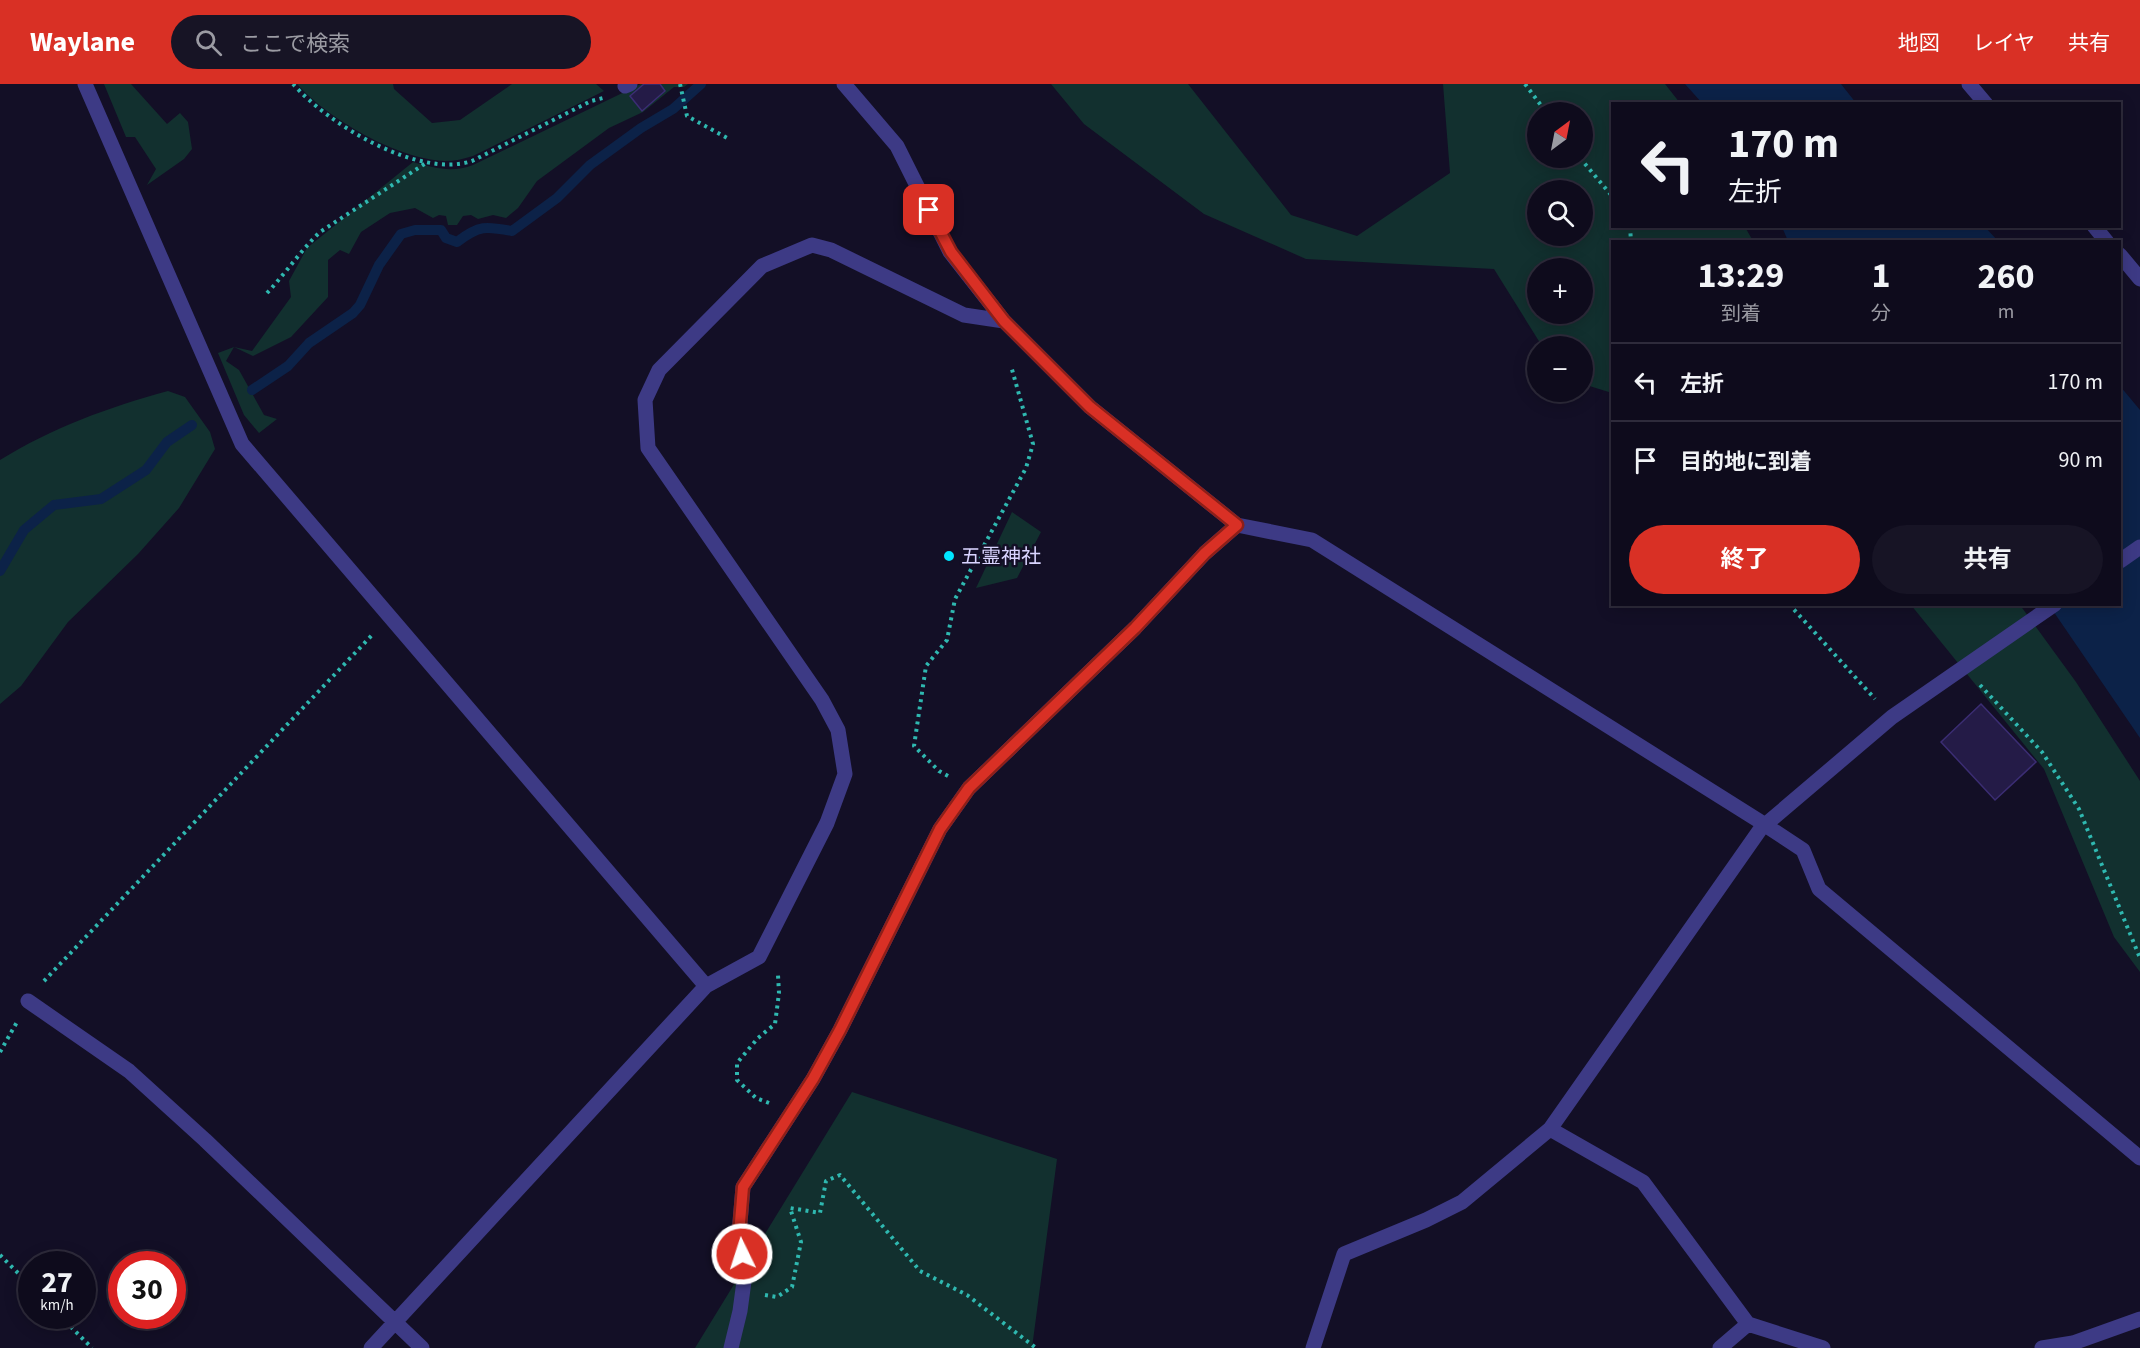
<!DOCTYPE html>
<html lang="ja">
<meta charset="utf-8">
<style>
:root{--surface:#0e0b1c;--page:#171425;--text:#f1f3f6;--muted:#9b9ba3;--line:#2e2b3b;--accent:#d93025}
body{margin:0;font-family:"Source Sans 3","Noto Sans JP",sans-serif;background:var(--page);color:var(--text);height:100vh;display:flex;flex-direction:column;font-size:22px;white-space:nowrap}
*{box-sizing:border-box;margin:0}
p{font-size:20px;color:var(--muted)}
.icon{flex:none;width:33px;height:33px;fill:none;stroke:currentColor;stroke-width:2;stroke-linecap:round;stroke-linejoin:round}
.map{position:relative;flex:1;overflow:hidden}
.sheet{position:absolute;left:1611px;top:156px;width:510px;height:366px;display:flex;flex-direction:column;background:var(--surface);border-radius:0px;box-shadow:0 3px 15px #0003,0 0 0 2px var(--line)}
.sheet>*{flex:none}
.hud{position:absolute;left:1611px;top:18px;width:510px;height:126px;border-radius:0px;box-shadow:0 3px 15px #0003,0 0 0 2px var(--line);background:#0e0b1c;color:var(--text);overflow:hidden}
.needle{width:39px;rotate:32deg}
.controls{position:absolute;left:1527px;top:18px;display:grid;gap:12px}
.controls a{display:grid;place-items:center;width:66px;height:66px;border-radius:50%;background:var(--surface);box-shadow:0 3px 15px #0003,0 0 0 2px var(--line);font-size:30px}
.speed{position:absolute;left:18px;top:1167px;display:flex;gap:12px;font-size:30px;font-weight:700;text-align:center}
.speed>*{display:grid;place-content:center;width:78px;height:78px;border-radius:50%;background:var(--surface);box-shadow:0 3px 15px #0003,0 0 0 2px var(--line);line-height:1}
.speed small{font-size:15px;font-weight:400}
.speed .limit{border:9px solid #d22;background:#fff;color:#111}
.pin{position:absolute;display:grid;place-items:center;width:51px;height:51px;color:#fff;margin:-26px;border-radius:12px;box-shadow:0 3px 9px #0006}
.me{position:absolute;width:66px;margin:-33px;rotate:356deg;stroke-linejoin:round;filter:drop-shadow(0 0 4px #0008)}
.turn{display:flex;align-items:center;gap:21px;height:126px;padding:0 18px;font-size:27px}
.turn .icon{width:78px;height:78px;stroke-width:2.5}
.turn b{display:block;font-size:42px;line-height:51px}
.eta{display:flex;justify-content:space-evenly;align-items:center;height:102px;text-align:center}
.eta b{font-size:36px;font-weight:700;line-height:42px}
.primary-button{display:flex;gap:12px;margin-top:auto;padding:12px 18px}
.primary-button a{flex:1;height:69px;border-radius:36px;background:var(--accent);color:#fff;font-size:24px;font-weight:700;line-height:69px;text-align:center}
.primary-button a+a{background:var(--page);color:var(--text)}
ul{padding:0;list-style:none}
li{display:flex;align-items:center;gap:18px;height:78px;padding:0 18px;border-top:2px solid var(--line)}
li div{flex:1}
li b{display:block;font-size:22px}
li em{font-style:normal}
header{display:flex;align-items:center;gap:36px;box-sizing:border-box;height:84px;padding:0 30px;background:var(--accent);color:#fff}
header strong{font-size:28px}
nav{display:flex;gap:33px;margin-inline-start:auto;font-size:21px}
.search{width:420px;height:54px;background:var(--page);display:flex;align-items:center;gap:15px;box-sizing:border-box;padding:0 21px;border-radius:33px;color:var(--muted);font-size:22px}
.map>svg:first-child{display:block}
.green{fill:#12302f;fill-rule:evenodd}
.water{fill:#0c2248}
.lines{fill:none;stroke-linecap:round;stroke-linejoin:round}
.stream{stroke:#0c2248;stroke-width:10}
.building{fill:#241b47;stroke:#3b2d73;stroke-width:1.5}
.path{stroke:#2fb8b0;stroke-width:4;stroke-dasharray:3 4.5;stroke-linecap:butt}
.minor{stroke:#3d3a85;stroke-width:15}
.route-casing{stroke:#8d1f18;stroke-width:15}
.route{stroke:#d93025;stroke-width:10}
.poi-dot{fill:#00e5ff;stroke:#130f26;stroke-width:2}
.labels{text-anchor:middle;stroke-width:5;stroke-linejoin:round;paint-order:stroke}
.poi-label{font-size:20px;fill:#d9d4ff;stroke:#130f26;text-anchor:start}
</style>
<header>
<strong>Waylane</strong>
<div class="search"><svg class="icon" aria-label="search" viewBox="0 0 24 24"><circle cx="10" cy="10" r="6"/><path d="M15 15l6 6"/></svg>ここで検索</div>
<nav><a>地図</a><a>レイヤ</a><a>共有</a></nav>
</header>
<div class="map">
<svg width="2140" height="1264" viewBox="0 0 2140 1264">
<rect width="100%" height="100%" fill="#130f26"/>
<path class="green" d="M104,0H131L167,40L180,29L188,38L192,65L184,75L147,101L156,85L135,53H126Z
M297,0H393L394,5L432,39L460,36L512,0H596L604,7L473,72C463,75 455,77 445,77C397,75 328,35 297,0Z
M641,0H688L684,3H674L643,28L609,44L537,97L518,124L506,134L493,131L478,135L471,131L463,132L457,141H448L446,132L439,131L433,134L415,124L390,129L361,148L349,170L340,166L328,176V213L291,253L253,272L234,263L226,277L239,286L264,331L277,335L259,349L244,331L218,269L234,263L252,267L291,213L289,197L307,164L413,78C435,84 452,89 473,81Z
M1051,0H1188L1291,131L1357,152L1450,89L1443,0H1665L1680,19L1612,20V142L1745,143L1753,157L1612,158V309L1583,300L1582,262H1542L1494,185L1306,175L1204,130L1084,40ZM1538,28H1582V74H1538ZM1538,106H1582V152H1538ZM1538,184H1582V230H1538Z
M168,307L185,313L210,348L215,365L179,424L138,470L68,538L21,602L0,620V376C52,344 109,323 168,307Z
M1012,428L1041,448L1017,494L976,504Z
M1911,521H2020L2076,598L2140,697V888L2114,853L2044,685Z
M852,1008L1057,1075L1032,1264H695Z"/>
<path class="water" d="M1685,0H1841L1856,19H1702Z
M1782,143H1985L1998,157H1788Z
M2120,302L2140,326V654L2049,521L2120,520Z"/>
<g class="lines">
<path class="stream" d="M252,306L288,282L309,259L353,229L360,221L379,181L401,150L415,146H441L446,154L457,158C479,141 486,142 512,147L557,114L590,81L641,44L673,25L701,0
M0,487L24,446L54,421L101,415L146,386L167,358L192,341"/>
</g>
<path class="building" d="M644,0H660L665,7L642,27L630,12Z
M1981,620L2036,678L1995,716L1941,658Z"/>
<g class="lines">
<path class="path" d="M293,0C328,40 418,95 472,77L591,17L603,14
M680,0L687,32L729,55
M1525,0L1546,28
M1580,74L1612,112
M1630,142L1631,158
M267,209C286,189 301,166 320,148L426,79
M1789,520L1875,615
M1980,601L2042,668L2079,725L2140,874
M948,692L939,687L914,662L926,582L947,556L955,515L1026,384L1033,360L1011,282
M44,897L373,550
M0,968L17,938
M769,1019L756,1014L737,996V979L758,954L775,940L779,909L778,891
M0,1171L32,1203
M765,1211L777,1213L792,1203L801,1158L790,1124L820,1129L826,1097L840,1091L920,1187L967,1211L1036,1264
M60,1232L92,1264"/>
<path class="minor" d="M85,0L242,360L706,902
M844,0L897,62L950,168L1004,237L1090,323L1237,441L1312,456L1764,740L1550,1045L1462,1118L1426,1136L1344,1170L1313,1264
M1969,0L1986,20
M625,2L630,0
M2094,142L2107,158
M2120,171L2140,195
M2120,477L2140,463
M2055,520L1892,633L1765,741L1803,766L1819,805L2140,1074
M28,917L129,987L205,1056L422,1264
M1550,1045L1643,1098L1748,1240L1823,1264
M371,1264L706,902L759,873L827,739L845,690L838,646L822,616L648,364L645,316L659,286L762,182L812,161L831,166L964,231L1004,237
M731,1264L740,1227L745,1190L739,1150L743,1103L813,995L840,946L940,745L969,704L1135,544L1205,469L1237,441
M1720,1264L1748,1240
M2042,1264L2073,1259L2140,1235"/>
</g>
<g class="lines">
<defs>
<path id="route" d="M742,1170L739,1150L743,1103L813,995L840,946L940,745L969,704L1135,544L1205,469L1237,441L1090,323L1004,237L951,168L929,126"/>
</defs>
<use href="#route" class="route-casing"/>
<use href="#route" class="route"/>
</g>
<circle class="poi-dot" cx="949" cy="472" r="6"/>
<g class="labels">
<g class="poi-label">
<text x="961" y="479">五霊神社</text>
</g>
</g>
</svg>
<div class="controls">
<a><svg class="needle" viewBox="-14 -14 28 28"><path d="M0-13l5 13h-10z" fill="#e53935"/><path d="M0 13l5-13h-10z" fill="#9b9ba3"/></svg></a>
<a><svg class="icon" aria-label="search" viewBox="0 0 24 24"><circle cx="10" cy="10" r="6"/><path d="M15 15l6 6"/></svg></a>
<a>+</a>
<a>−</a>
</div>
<div class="speed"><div>27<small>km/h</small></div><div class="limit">30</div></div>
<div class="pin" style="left:929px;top:126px;background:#d93025"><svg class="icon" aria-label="arrive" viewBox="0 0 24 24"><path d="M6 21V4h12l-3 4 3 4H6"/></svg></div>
<svg class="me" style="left:742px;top:1170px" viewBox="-20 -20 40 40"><circle r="17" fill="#d93025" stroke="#fff" stroke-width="3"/><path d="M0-11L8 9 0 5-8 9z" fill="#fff"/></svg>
<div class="hud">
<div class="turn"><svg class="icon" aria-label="left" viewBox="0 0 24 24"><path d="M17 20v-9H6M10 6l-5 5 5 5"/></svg><div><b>170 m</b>左折</div></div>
</div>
<section class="sheet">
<div class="eta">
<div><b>13:29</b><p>到着</p></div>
<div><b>1</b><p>分</p></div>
<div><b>260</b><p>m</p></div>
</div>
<ul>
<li><svg class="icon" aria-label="left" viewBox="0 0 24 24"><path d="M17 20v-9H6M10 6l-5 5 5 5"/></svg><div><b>左折</b></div><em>170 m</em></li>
<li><svg class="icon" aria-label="arrive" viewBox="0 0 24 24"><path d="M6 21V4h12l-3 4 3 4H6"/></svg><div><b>目的地に到着</b></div><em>90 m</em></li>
</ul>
<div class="primary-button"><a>終了</a><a>共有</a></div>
</section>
</div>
